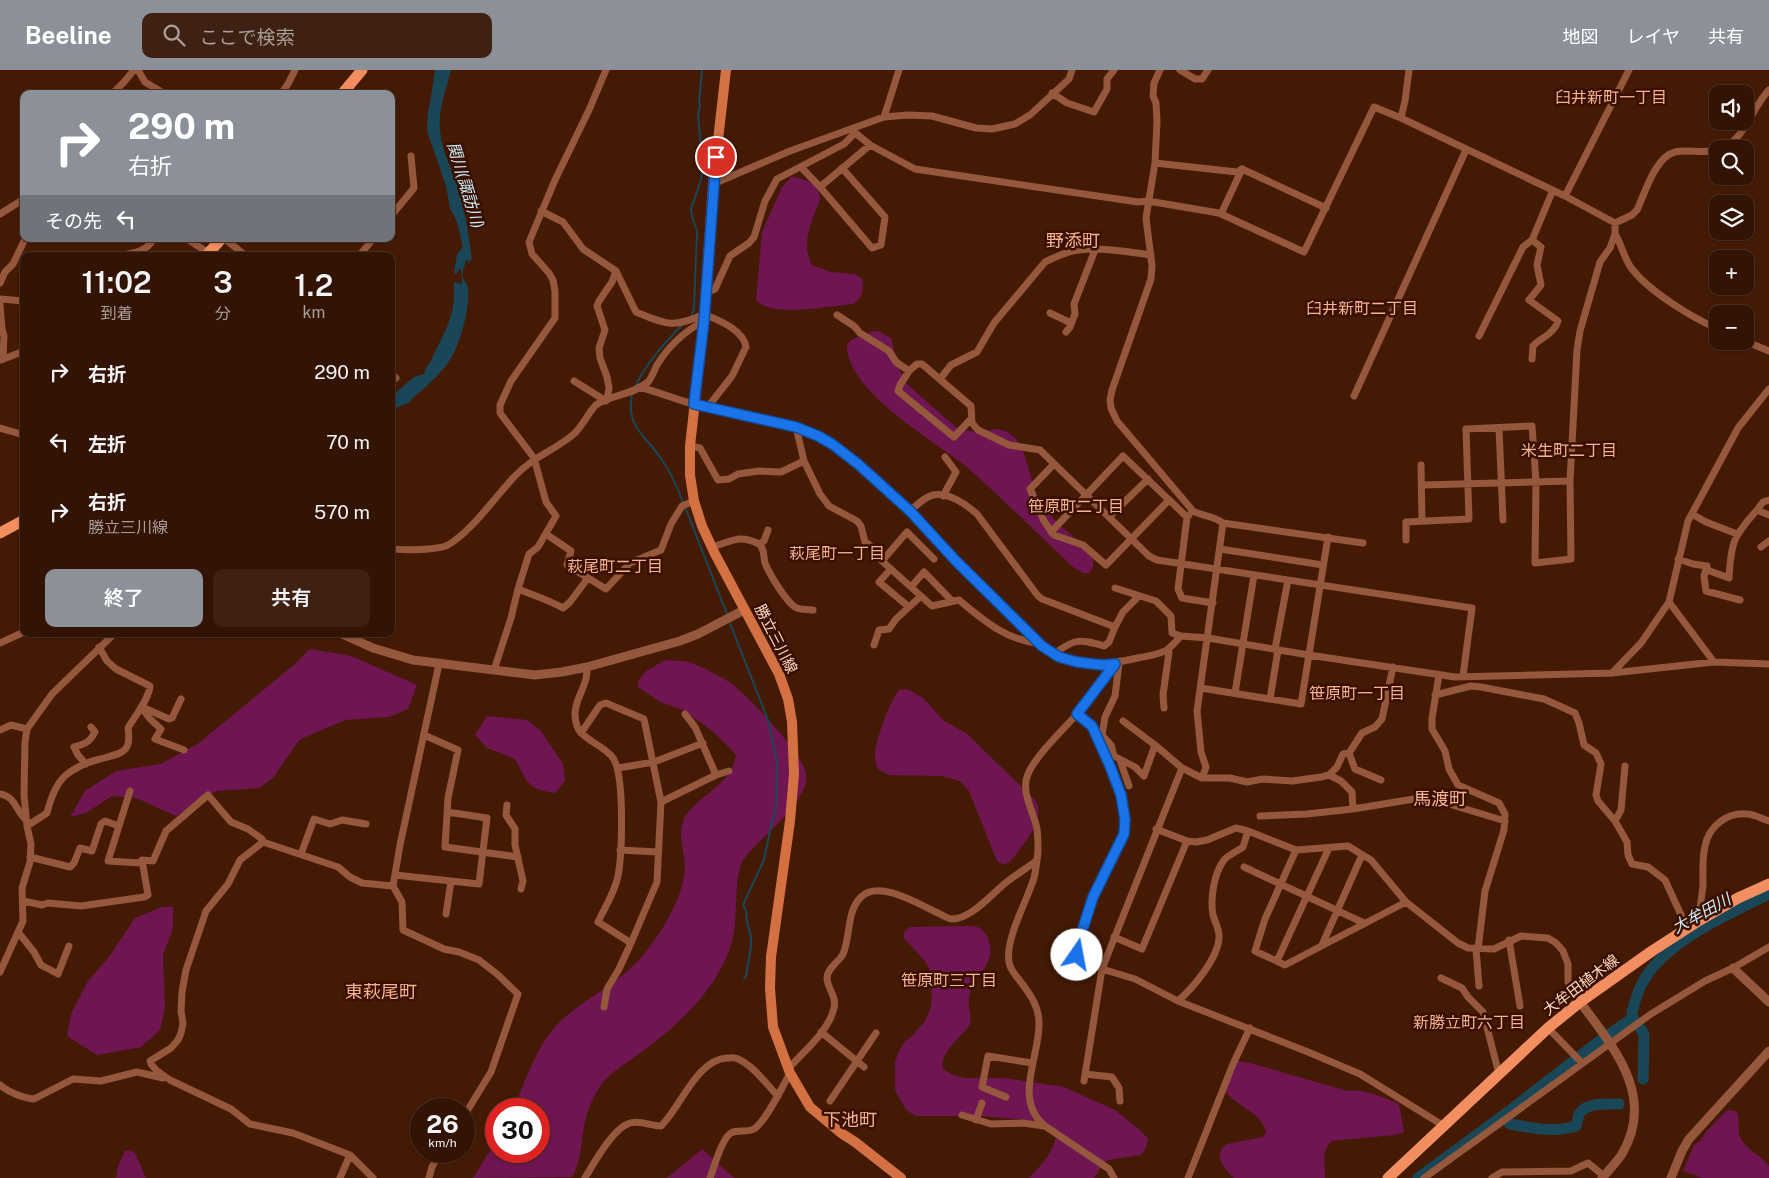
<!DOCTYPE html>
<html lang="ja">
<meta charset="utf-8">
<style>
:root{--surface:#331404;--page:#3e2113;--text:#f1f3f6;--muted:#a99e9a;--line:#4e3326;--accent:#8c9099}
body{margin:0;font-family:"Public Sans","Noto Sans JP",sans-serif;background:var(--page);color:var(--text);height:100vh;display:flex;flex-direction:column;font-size:19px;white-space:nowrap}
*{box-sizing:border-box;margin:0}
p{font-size:16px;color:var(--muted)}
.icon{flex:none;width:28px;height:28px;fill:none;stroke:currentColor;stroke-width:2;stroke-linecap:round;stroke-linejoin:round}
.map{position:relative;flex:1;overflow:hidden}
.drawer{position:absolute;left:20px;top:182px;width:375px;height:385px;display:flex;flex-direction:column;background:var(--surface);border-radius:10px;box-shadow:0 1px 4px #0004,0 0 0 1px var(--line)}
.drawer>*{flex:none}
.banner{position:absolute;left:20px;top:20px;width:375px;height:152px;border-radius:10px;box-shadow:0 1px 4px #0004,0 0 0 1px var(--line);background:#8c9099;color:#fff;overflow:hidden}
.fabs{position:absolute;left:1709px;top:15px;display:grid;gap:10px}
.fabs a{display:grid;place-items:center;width:45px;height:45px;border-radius:10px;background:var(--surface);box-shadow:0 1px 4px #0004,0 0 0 1px var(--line);font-size:25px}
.speed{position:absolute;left:410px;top:1028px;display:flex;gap:10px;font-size:25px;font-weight:700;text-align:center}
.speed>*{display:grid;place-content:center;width:65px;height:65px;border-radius:50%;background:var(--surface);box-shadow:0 1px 4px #0004,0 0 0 1px var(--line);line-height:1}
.speed small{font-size:12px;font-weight:400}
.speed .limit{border:8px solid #d22;background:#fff;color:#111}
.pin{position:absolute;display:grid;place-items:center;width:42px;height:42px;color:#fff;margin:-21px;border:2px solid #fff;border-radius:50%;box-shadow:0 1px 5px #0007}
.me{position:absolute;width:55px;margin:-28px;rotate:12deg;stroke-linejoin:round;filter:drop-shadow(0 0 4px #0008)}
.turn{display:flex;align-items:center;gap:18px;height:105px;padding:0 25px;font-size:22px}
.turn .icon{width:65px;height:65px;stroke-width:2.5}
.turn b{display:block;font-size:35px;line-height:42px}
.then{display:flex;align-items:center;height:48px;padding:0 25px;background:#0003;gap:10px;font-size:19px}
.eta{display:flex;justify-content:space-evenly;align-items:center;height:85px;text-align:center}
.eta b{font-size:30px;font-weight:600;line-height:35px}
.cta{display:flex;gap:10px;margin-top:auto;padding:10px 25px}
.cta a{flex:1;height:58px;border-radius:10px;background:var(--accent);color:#fff;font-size:20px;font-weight:600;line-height:58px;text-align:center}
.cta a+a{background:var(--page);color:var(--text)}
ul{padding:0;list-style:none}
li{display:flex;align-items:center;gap:15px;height:70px;padding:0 25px}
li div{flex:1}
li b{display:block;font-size:19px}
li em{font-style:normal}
header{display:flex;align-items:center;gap:30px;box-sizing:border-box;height:70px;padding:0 25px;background:var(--accent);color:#fff}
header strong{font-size:24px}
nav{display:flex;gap:28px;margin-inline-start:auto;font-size:18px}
.search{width:350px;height:45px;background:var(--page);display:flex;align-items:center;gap:12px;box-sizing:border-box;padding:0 18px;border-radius:10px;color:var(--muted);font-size:19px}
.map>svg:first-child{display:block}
.green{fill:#6f1652}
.water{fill:#194758}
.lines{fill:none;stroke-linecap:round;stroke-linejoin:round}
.stream{stroke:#194758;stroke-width:2}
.river{stroke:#194758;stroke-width:11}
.minor{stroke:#95583c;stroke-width:7}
.tertiary{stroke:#95583c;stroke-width:9}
.secondary{stroke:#d37143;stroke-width:10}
.primary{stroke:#f38e60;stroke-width:11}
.route-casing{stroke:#114b97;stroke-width:12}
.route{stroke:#1a73e8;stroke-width:9}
.labels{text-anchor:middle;stroke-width:5;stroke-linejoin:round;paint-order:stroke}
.street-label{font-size:15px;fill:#fad6c7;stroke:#391000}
.neighbourhood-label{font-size:16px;fill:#f5b193;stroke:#391000}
.water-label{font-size:16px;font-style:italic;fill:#cce9f5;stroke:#391000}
.quarter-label{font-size:18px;fill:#f5b193;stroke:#391000}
</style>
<header>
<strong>Beeline</strong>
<div class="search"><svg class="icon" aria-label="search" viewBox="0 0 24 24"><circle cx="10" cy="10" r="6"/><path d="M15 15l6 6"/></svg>ここで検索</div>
<nav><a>地図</a><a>レイヤ</a><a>共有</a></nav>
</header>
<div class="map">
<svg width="1769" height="1108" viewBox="0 0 1769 1108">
<rect width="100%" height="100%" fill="#441a05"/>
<path class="green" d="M791,107C804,108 820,113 820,129C812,152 800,172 812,195L831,202L855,204L862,209C864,220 863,228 853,234C830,236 771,248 756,230L762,162L782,117Z
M873,261H878L891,268L899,299L907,314L944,347L957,358L975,362L997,359L1008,362L1015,368L1023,381L1038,429L1049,444L1063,458L1087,478L1093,487V497L1089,503H1083L1074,498C1039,465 1005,431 969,399C936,371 847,323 847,275L851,270Z
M310,579L351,586L417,615L408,639L389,647L345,650L299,670L273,708L259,718L217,721L176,746L136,728L112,726L86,743L70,747L85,721L116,701L161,694L199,673L296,593Z
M665,590C674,591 684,590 692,593C704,598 721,606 732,614C749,627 799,680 805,700C808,708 806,715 802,722C794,740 772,759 758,773C751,781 743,787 740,797C735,814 737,842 734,861C731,886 713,915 696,934C679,953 657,971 636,986C623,996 608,1003 599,1018C592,1029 586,1043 584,1056C581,1073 581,1091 572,1107L473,1108L496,1071V1081H539V1039H513C527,1008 538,970 565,947C591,925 624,910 645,883C663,860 683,828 685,798C685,782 677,764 684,749C693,730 721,719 731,700C733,696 735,691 736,686L734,682L711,660L683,640L660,632L638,617V611L646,601Z
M900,619L909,620L923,628L944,651L966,663L1036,731C1046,752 1022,775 1011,791C1006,795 1002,795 997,791L969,721L960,711L941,706L888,705L878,699C877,696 875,691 875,688C874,672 890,630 900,619Z
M487,646L527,650L540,660L563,694L565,711L555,723C527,719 528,713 515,689L487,678L475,665Z
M162,837H173V858L163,885L165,938L160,960L141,977L97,985L67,966L71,944L88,911L109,887L135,848Z
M973,856C981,858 984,860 987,867C1000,892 973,905 969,927C967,936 972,945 970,954C962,968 939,981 943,999L951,1004L964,1008H1004L1064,1017L1115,1040L1141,1061L1148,1069L1146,1077L1141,1085L1108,1090L1103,1094L1094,1108H1029C1041,1095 1053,1084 1056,1066L1043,1053L1028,1050L980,1046H916L906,1040L895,1020V992L899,981L905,971L912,966L925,951L930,940L932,928L929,898L925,891L903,867L905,861L910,857Z
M1237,991L1250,993L1347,1021C1360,1017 1386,1028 1399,1034L1404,1062L1394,1065L1332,1071C1321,1079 1325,1096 1325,1108H1234C1224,1098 1212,1086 1227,1074L1263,1067L1266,1062C1261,1040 1231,1036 1222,1015L1229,996Z
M1731,1040L1737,1042C1740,1050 1737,1059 1740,1067C1746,1080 1761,1085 1769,1096V1108H1702L1683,1101L1694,1075L1700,1071L1705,1063L1726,1041Z
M702,1079L734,1108H667Z
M129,1080L135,1083L146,1108H116L118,1096L125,1081Z"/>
<path class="water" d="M435,0H451C446,20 438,40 440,61C442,84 455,105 461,128C466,147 469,169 472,189L470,190L469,193H468V190H466C465,196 461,203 463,209C465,212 468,214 468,218C470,237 461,272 451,288C445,299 430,313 421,321C417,325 413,326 410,332L398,337L391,341V327L414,307L424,304L427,296L430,293C444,261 456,249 454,212L459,213L461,215L462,212L461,199H459L456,204L454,203L457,184L463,177L457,152L450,138L446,116L427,61L428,42L430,33Z"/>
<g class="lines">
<path class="stream" d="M691,247L694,239L697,161L692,147L691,139L701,110L703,98L698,45L700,35L699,33L702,0
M635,317C646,293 664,274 682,255
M632,323C626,357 643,363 660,387C671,402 677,416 683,433
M685,437L727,544
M729,551L768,650L777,692L776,739L772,751L764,790L743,835L747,843L746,847L751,867V877L746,906L744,909"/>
<path class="river" d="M1643,1009L1644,964L1632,946V942C1635,931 1638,919 1644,910C1666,871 1730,843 1769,824
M1504,1045L1598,972L1633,948
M1418,1108L1504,1045L1510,1054C1533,1058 1554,1063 1576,1056C1577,1053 1578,1048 1579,1044C1586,1032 1608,1034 1619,1034"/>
<path class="minor" d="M138,0L145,12L165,24
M1180,0L1195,9H1202L1208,0
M1052,23L1067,33L1094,42L1107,19V9L1114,0
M112,24L124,12L134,0
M281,24L288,14L295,0
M884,47L899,0
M1401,48L1405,31L1409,0
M852,60L870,75L915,99L1138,132L1148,131L1219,143L1304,182L1374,37L1401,48L1565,126L1615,153
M1722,79C1747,66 1751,39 1769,20
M1155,93L1157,52L1156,33L1153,26L1154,13L1160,0
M801,97L820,117L872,178L881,175L885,147L842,98
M1242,99L1237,102L1155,93L1146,148L1152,196L1151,209L1112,320L1110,330L1111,338L1117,351L1193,441C1202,446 1214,446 1223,453L1363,473
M713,114L790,81L884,47L908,45L932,46L976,58L992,59L1015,54L1030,45L1069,9L1072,0
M820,117L870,75
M1565,126L1629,0
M541,141L563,152L583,179L616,201L636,242C665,254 674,259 704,244C718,250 744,260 746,277L732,306L707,338
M0,144L24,129
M1221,144L1242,99L1326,138
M391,146L414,118L411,86
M1615,153L1632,145L1637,140C1645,123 1655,87 1675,82C1688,79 1703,84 1718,80
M1615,164C1622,175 1624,189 1632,199C1650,222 1691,247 1718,259
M187,169L209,183
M225,169L246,186
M1532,170L1541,177L1537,195L1541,215L1529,230L1558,251C1554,264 1542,267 1533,276L1532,289
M115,186C129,184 147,183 153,169
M359,186L373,169
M0,213L5,202L13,194L25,169
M706,223L715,219L730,186L749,173L754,167L765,131L777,109L844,74L855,63
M0,229L24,231
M0,235L2,259L4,266L3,288
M1050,243L1071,253
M837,245L854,256L860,263L889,281L896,292L909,301L917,294H922L971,336L972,353L978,360L1009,375L1040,380L1149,486L1157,490L1472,538L1463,606
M1066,262L1070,257L1075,244L1074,234L1095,180
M1479,266L1523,177L1532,170L1553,120
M1745,271L1769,281
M1,290L24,281
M909,301L900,315L898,321L954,367L971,349
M391,304L396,308
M940,309L951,295L977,282L994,253L1045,192C1055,187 1067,181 1079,180C1102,177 1128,182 1151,185
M574,311L606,331
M639,317C662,323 685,333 708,338C749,347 794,351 831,373C850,385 866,401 883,417C924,455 961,496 1000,535C1015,550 1029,569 1047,580C1075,597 1107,595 1138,588C1148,586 1158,585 1167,580C1172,576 1176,571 1181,566L1208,568L1309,585L1455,607L1612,603L1714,592L1769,594
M1354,326L1466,80
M607,330L609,318L607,307L600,288L599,278L605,260L597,236L599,231L612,212L616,201
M796,357L804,391L820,424L829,436L857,451L861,456L865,472L877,480L882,491
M0,358L24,365
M1499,358L1503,450
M690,376L700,378L718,410L729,409L738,404L759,401L781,402L804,391
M1054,394L1030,419L1044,451L1054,465L1083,475L1106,495L1169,430
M1421,395L1422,451
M1422,415L1570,411
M943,426L956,402L945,387
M1757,440L1763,432L1769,430
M910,441C917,435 924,427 933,425C948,422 966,434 977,444L1038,526L1042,529L1115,557L1109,572L1104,576C1080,569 1075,568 1054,584
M1692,444L1706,452L1737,464
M1189,445L1187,447L1178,519L1182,528L1213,533
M1109,447L1148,409
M1051,462L1123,386L1187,447
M546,464L571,481L567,495L606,519L630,493L661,480L671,454L682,436L694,431
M1406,470V452L1469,449L1466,359L1532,356L1536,412L1535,493L1571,489L1570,411L1577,280L1580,261L1600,192L1610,178L1615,164V153
M759,474C765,480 763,485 765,493C769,503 787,534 797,538C802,540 808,539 813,540
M712,477C733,471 739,464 759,474L764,471L768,460
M1761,477L1769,471
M391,478C401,481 439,480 448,475C471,462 495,427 514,407C532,387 556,380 575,363C583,355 590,340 596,335C609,325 633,325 648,312C652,308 654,300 657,295C668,277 685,261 704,251
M1220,479L1323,495
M934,489L907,462L882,491L932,536L959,530C983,550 1006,570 1038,573
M1678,489L1693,494L1707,496L1704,506L1706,521L1740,530
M891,499L879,512L909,537
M1707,500L1729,508C1731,472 1733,467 1757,440L1769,445
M911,517L924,502L952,531
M1115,518L1156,531L1171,546L1172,563L1181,566
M518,519C533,525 549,530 563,538L570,532L588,508
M1669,532L1714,592
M1115,557L1123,542L1139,526
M0,573L24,562
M874,575L879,560L889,559L896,549L921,526
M1275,579L1288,510
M1119,593L1115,626L1105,647L1102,665L1111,675L1114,686L1135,697L1144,706L1155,675
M439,594L400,775L393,816L402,832L403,860L444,879L459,882L479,890L497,904L518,924L491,1002L464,1046
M494,600L511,548L518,519L529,484L538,477L556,446L546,432L534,388L500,343V335L511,311L555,248V221L553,210L549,203L532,184L529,172L555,110L589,40L606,0
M1612,603L1641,573L1669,532L1688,451L1738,358L1769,319
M1439,605L1432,648V659L1445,681L1449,699L1458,715L1499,733L1505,744L1504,760L1485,821L1478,879
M1201,618L1301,634L1328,467
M1235,623L1254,505
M1435,625L1471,616L1481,617L1544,629L1575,643L1579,653L1584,675L1596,683L1601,694L1596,725L1598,731L1615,751L1627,772L1628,785L1632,794L1648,797L1665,810L1687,858
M1270,629L1278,580
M141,637L150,649L161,659L155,669L184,680
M142,637L169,649L172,648L181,629
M1164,638L1163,625L1169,582L1168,579
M685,644L695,657L716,705
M1077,644L1092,656L1110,696L1124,736L1125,750L1124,764L1093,827L1082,861L1077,885L1102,899L1135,909L1178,931L1308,982L1360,1004L1444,1056
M1123,651L1155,675L1182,698L1202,708H1230L1247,712L1263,709L1292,711L1321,707L1329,705L1337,697L1343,684L1349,683L1362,663L1375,657L1382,649L1393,597
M0,660L11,655L27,659
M581,663L600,635L606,633L644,649L661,732L657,812L631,873L598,852C605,837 615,822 618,806C622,785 625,705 613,688C605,676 581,669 577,656C571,639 580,627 585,612C587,607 587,602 587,597
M424,665L458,680L448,728L445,777L518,787
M1349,683L1355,699L1381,710
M1120,690L1129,716
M86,694L78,685L74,677C85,674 90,672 95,662L91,657
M618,698L654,692L703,673
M1329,705L1341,711L1352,722L1353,739
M1202,708L1206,697L1201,682L1197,641L1223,453
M130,721L108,791L142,793
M0,724C16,727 15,740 27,751
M661,732L716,705L729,701
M507,735L506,745L515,759V775L523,811L521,819
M1260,746L1307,744L1353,739L1426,727L1505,751
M1615,751L1621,740L1625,696
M27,756L47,743C50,731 56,714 65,706C75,697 88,692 100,689C121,683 132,684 128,658C135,646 149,629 150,616L116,599L107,591L99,577
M1187,771L1196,772L1207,770L1236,758L1248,761L1296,780L1348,776L1371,790L1406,832L1458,873L1468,878L1494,879L1521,866L1548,868L1556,873L1563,881L1568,894V912L1580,932
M620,780L658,782
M1296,780L1265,849L1255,881L1285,895L1406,832
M301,784L314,749L330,754L342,750L366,754
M30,787L70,797L74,793L80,778L92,781L101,754L105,751L119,756
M1244,797L1364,853
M395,805L479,814L487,748L447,742
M23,831L42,835L48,833L81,836L144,827L148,825L142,790L153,791L166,761L208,725L231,752L248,759L262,769L263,772
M446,844L451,811
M1700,850C1699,838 1702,827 1703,815C1703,802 1702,789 1705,776C1709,756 1727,742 1747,744C1754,744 1762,749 1769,751
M18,862L34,882L41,895L58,904L69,876
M1114,867L1142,879L1187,771L1156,759
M1509,870L1520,936
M1322,875L1362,785
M1476,879L1479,916
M1277,891L1329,778
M0,902L23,851L22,818L30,792L31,774L27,756L24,725L25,672L27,659L52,624L114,564
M1441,908L1462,918L1468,927L1483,942L1499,1004
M1178,931C1193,918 1218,888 1219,868C1220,861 1215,852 1213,845C1210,829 1214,803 1224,790C1228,785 1238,781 1243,777L1248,761
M604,937L607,919L619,899L631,873
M1548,958L1582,993
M821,962L864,997
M789,998C804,981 829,961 834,938C837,927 828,919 827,909C826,899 839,892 843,884C851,866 846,842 861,827C879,809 920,835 938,843C943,845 948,849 952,849C972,849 993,822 1008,811C1017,804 1027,798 1036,791
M1085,1004L1112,1007L1119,1018L1120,1031
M1084,1011L1102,899L1182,698
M0,1015C8,1022 23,1028 34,1029L73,1009L101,1011L137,1002L163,1008
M1006,1027L982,1017L988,986L1032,993
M830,1031L876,963
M962,1045L991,1054L1023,1053L1044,1056
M976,1050L982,1033
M340,1108L350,1085
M373,1108L350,1085L293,1063L250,1054L231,1039L170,1010L156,1000L151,994L150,991L171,978L178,970L181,963L183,953L181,941L182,922L186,900L206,841L228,814L240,790L263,772L338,797L350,807L362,813L393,816
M429,1108L432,1097L441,1081
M585,1108C594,1093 613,1058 630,1053C640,1050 651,1056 661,1056C681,1037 696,990 727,988C730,988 735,987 738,989C754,996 766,1014 778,1026
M710,1108C714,1097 722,1068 731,1063C738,1059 747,1063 754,1059C766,1051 783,1016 790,1003
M1114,1108L1109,1099L1045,1056C1012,1029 1041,985 1039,951C1038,935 1030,924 1020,911C1015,904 1010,900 1009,892C1005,869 1027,831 1034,808C1036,800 1037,790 1038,782C1038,775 1038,766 1037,759C1034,742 1020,722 1028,704C1036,685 1062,661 1076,645C1090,629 1102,611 1115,594
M1188,1108L1233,994L1250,958
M1424,1108L1651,944L1705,911L1733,898L1769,877
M1492,1108L1502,1102L1571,1101L1588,1093L1604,1106"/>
<path class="tertiary" d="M342,564L373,578L413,590L535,605L562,602L587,597L680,571L698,564L744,540
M1733,898L1769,932
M1580,932C1614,978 1656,1026 1622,1084C1616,1093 1609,1100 1602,1108
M1671,1108L1682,1081L1689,1069L1769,981"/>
<path class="secondary" d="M726,0L713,114L704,251L690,376V405L694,431L702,456L715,484L779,604L788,629L792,652L794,704L790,751L771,887L770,918L773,957L790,1003L810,1037L841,1063L855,1072L901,1108"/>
<path class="primary" d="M342,24L362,0
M206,186L221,169
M0,463L24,450
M1388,1108L1548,958L1580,932L1652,881L1700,850L1738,828L1769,814"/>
</g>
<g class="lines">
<defs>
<path id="route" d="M716,87L704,251L694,334L796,357L818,366L832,374L858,394L910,441L956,491L1042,576L1059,587L1077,592L1102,595L1115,594L1077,644L1092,656L1110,696L1121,725L1125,750L1124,764L1093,827L1082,861L1077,885"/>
</defs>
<use href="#route" class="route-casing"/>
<use href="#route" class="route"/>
</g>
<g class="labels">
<g class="street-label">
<text transform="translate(776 569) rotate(63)" y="5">勝立三川線</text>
<text transform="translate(1581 915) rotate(-37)" y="5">大牟田植木線</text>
</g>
<g class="neighbourhood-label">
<text x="1611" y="33">臼井新町一丁目</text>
<text x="1362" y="244">臼井新町二丁目</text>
<text x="1569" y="386">米生町二丁目</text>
<text x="1076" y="442">笹原町二丁目</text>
<text x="837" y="489">萩尾町一丁目</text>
<text x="615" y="502">萩尾町二丁目</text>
<text x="1357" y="629">笹原町一丁目</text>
<text x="949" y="916">笹原町三丁目</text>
<text x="1469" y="958">新勝立町六丁目</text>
</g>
<g class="water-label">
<text transform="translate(466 115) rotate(73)" y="6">関川(諏訪川)</text>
<text transform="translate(1701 843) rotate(-29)" y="6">大牟田川</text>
</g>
<g class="quarter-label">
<text x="1073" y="177">野添町</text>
<text x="1440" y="735">馬渡町</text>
<text x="381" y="928">東萩尾町</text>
<text x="850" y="1056">下池町</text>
</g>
</g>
</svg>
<div class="fabs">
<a><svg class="icon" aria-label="sound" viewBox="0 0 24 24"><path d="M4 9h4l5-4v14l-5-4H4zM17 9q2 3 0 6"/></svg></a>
<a><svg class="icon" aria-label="search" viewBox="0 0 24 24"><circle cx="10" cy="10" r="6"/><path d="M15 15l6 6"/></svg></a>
<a><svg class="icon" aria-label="layers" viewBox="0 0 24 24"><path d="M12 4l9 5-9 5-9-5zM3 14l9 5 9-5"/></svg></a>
<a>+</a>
<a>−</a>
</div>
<div class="speed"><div>26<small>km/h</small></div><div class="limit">30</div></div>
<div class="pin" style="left:716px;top:87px;background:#d93025"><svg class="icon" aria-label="arrive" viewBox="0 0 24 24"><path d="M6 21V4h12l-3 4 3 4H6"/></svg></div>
<svg class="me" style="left:1077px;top:885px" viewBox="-20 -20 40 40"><circle r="19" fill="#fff"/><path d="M0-13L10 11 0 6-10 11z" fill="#1a73e8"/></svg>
<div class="banner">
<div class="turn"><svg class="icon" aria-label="right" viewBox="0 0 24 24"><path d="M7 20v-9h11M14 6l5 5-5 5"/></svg><div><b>290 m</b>右折</div></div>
<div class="then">その先<svg class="icon" aria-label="left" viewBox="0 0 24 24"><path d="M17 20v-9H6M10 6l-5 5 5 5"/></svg></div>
</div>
<section class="drawer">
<div class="eta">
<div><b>11:02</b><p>到着</p></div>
<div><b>3</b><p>分</p></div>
<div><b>1.2</b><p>km</p></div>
</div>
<ul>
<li><svg class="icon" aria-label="right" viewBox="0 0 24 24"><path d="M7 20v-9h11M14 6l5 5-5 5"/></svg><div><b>右折</b></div><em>290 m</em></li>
<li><svg class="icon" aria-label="left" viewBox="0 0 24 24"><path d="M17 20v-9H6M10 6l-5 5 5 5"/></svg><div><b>左折</b></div><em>70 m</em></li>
<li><svg class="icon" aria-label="right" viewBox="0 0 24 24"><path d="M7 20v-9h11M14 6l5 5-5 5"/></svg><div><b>右折</b><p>勝立三川線</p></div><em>570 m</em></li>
</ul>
<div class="cta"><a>終了</a><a>共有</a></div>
</section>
</div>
